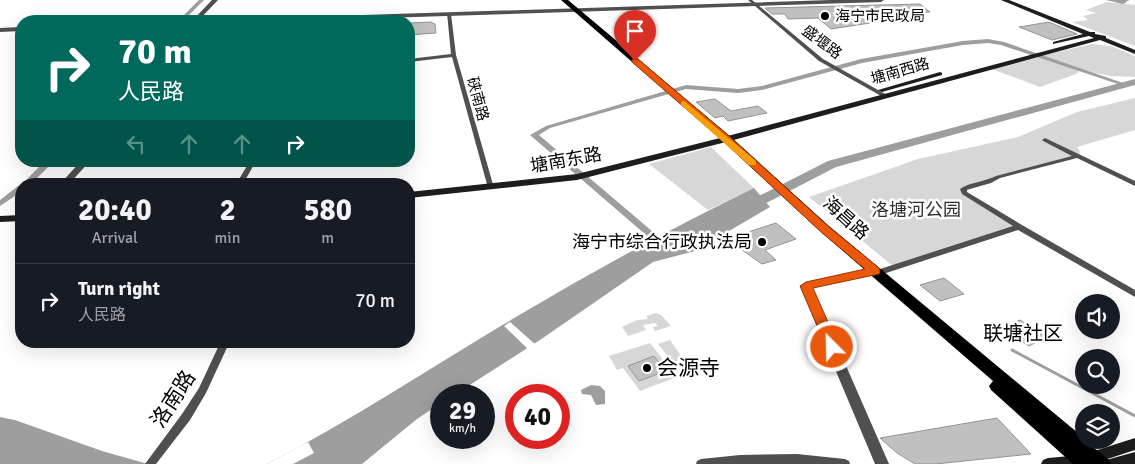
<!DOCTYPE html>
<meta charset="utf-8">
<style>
:root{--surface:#171b24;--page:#20242c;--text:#f1f3f6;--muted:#9ea1a6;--line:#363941}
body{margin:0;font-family:Signika,"Noto Sans SC",sans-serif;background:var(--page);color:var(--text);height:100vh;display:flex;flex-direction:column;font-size:19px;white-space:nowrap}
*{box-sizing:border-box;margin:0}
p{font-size:16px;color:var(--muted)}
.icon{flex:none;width:28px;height:28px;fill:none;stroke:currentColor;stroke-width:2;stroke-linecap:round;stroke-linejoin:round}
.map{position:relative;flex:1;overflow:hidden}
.drawer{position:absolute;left:15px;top:178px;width:400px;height:170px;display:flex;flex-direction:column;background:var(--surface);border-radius:20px;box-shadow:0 5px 20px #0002}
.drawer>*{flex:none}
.guide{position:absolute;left:15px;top:15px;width:400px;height:152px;border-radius:20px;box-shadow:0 5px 20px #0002;background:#00695c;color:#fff;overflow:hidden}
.tools{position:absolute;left:1075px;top:294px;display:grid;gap:10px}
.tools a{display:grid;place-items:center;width:45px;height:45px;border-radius:50%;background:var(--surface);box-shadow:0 5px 20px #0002;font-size:25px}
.speed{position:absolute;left:430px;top:384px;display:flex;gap:10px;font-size:25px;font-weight:700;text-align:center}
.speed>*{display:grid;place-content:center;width:65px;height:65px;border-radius:50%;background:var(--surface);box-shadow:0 5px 20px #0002;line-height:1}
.speed small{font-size:12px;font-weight:400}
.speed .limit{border:8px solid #d22;background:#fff;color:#111}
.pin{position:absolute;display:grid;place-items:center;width:42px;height:42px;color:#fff;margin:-51px -21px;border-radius:50% 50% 50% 0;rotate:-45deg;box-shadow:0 0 5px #0007}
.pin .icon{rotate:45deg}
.me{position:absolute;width:55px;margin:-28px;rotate:337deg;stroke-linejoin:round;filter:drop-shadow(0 0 4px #0008)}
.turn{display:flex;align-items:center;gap:18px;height:105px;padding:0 20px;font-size:22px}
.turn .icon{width:65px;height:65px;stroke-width:2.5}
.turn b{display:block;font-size:35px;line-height:42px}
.lanes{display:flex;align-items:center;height:48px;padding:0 20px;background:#0003;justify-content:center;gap:25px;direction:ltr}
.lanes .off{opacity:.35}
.eta{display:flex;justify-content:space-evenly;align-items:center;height:85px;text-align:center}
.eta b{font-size:30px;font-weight:700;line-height:35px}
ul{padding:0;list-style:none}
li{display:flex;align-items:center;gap:15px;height:75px;padding:0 20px;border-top:1px solid var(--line)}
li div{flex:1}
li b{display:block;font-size:19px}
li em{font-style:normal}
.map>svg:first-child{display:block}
.green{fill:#d7d7d7}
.water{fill:#9e9e9e}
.pier{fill:#fff}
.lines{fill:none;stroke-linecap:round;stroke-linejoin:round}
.stream{stroke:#9e9e9e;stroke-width:3}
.canal{fill:#9e9e9e;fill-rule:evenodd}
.river{fill:#9e9e9e;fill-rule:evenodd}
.building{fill:#c0c0c0;stroke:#949494}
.minor{fill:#505050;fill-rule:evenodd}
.tertiary{fill:#505050;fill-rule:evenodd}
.secondary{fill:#1d1d1d;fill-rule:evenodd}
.primary{fill:#000;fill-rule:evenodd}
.route{fill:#ea580c;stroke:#983908}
.slow{fill:#f59e0b}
.poi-dot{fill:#000;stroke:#fff;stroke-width:2}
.labels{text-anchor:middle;stroke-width:5;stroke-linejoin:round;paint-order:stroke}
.far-poi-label{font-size:15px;fill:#000;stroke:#fff;text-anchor:start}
.far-street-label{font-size:15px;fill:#000;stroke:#fff}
.street-label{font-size:18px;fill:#000;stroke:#fff}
.park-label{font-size:18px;fill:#2e2e2e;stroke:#fff}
.poi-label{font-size:18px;fill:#000;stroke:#fff;text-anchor:end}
.quarter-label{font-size:20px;fill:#000;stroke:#fff}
.near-poi-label{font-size:21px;fill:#000;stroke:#fff;text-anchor:start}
.near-street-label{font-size:21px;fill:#000;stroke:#fff}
</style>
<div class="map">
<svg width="1135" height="464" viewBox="0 0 1135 464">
<rect width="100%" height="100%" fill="#fff"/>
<path class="green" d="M1107,2L1135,5V46L1072,22L1088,20L1083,16L1096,13L1086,10Z
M1092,44L1111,46L1135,56V77L1111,76L1080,70L1076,74L1040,87L989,68Z
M1135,98V130L1077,147L1080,152L1079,156L968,187L964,193L1019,227L894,267L809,197L918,159L1018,137L1077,112Z
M711,147L754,188L708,210L649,164Z
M656,313L661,315L671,326L655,331L653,327L658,326L655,323L643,325L646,330L628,336L622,327L637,320L648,319L646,316Z
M670,340L683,359L673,362L658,344Z
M650,343L677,377L640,391L623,368L617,370L609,356Z"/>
<path class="water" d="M754,188L770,207L695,251L653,262L540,340L454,395H441V403L417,419L362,464H267C354,419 436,364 521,314C597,269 674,227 754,188Z
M591,385L600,386L605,391V404L596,405L591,395L582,394L581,390Z
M0,417L15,420L102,451L148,464H0Z"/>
<path class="pier" d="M510,322L536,345L529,350L504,326Z
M308,442L314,453L293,464H267Z"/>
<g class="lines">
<path class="stream" d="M1012,350L1135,416"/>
<path class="canal" d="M199,0H204L183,21H178Z
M1124,0H1130L1121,3V1Z
M988,39L1004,42L1126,84L1121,85L1001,45L988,43L963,45L862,63L762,90L738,93L686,89L550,128L539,135L666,243L667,245L663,248L660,247L530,135L546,126L686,85L738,89L762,86L861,59L963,41Z
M45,161H54L31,184H22Z
M18,186H21V192L0,206V200Z"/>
<path class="river" d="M1106,0H1124L1127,2L1123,4Z
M1135,79V85L836,167L751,211H741L739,208L741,205L828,161Z"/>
</g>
<path class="building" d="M920,4L930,12L911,13L916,16L831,29L818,18L788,19L785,14H772L765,8Z
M431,22L435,24L436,33L409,35V23Z
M1049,22L1077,34L1052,40L1019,27Z
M715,99L731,111L758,106L767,113L728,121L723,116L715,118L696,102Z
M776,223L796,239L765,250L776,260L762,264L735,245L745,233Z
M944,278L964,294L940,301L920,285Z
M1020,320L1046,337L1029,346L1001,328Z
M654,356L666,371L639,381L628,366Z
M997,418L1031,454L936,464H915L897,453L880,438Z"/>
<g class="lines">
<path class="minor" d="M748,0H752L823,59L887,95V97H883L819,61Z
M447,13L451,14L456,55L494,188L493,189H489L488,188L452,57L409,62V59L451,54Z
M1045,138L1135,181V186L1077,158L1000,178L991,183L970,189L967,190V192L1022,225L1135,290V297L1018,230L880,275H874L873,273L874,271L1013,226L962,194L960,189C970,182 984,182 996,176L1072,156L1043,141L1042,140Z
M250,161H256L243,184H236Z
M221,341H230L206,393L190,420L156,464H145L182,414L199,388Z
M797,454L845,459L849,461L850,464H696L697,461L701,459L740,455Z"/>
<path class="tertiary" d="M212,0H218L198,21H192Z
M831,0H884L881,2L288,21H239L242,19Z
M21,27V31L0,32V28Z
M81,161H90L69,184H60Z
M874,268L879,271L878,273L812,288L889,464H875L800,286L806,282Z"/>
<path class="secondary" d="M1001,0H1009L1090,32H1095V34L1106,36V38L1135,50V54L1100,40L730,141L577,180L409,198V192L577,174L724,137L1094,38L1089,36L1053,44V42L1083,34Z
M940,72L942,73V75L882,92L878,90Z
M21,215V221L0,222V216Z
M1135,438V450L1092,464H1041L1043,460L1048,458L1082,455Z
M1135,452V464H1104L1106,460Z"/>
<path class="primary" d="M561,0H568L731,137L829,226L1084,438V440L1108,459L1111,464H1073L991,390L989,386L993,381L821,232L723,141Z"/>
</g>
<path class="route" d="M632,59H638L730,137L829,227L879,268L880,271L879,274L813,288L839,347L837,351H828L800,286L806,282L865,269L821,232L723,141L632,62Z"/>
<path class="slow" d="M684,101L756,161V165H749L681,105V102Z"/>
<g class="poi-dot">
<circle cx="825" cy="16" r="5"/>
<circle cx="762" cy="242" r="5"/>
<circle cx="647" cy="368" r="5"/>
</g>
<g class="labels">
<g class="far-poi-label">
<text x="835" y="21">海宁市民政局</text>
</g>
<g class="far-street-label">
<text transform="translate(822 42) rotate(37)" y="5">盛堰路</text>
<text transform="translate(900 71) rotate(-16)" y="5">塘南西路</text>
<text transform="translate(478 99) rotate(75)" y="5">硖南路</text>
</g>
<g class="street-label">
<text transform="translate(566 160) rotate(-10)" y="6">塘南东路</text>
<text transform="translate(846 218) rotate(42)" y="6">海昌路</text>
</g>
<g class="park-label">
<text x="916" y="216">洛塘河公园</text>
</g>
<g class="poi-label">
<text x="752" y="248">海宁市综合行政执法局</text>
</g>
<g class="quarter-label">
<text x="1023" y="340">联塘社区</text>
</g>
<g class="near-poi-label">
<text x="657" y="375">会源寺</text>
</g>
<g class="near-street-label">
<text transform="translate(173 399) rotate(-57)" y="7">洛南路</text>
</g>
</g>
</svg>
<div class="tools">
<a><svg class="icon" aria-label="sound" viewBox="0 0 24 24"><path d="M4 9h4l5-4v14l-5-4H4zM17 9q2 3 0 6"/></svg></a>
<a><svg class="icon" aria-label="search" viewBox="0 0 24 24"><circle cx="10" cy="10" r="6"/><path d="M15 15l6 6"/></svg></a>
<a><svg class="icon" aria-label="layers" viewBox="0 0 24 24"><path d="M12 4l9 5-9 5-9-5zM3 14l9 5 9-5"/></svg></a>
</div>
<div class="speed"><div>29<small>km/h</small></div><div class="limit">40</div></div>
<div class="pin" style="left:635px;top:61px;background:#d93025"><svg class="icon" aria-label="arrive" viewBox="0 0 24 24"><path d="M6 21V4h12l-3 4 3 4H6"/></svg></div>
<svg class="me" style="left:832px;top:347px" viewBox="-20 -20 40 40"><circle r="17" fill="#ea580c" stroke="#fff" stroke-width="3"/><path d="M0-11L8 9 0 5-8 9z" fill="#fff"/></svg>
<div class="guide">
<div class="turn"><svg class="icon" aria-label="right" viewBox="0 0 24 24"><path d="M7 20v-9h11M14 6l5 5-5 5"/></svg><div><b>70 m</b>人民路</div></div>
<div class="lanes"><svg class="icon off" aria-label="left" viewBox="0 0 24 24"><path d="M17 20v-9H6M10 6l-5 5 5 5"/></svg><svg class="icon off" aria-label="ahead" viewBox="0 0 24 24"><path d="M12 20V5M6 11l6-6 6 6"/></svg><svg class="icon off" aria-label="ahead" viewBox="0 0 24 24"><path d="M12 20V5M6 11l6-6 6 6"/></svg><svg class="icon" aria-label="right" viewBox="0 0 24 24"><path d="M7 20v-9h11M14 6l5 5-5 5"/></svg></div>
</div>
<section class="drawer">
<div class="eta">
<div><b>20:40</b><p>Arrival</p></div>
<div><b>2</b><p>min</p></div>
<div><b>580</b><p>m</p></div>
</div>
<ul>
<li><svg class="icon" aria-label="right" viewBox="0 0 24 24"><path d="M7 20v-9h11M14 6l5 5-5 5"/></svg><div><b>Turn right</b><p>人民路</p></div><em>70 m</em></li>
</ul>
</section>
</div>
